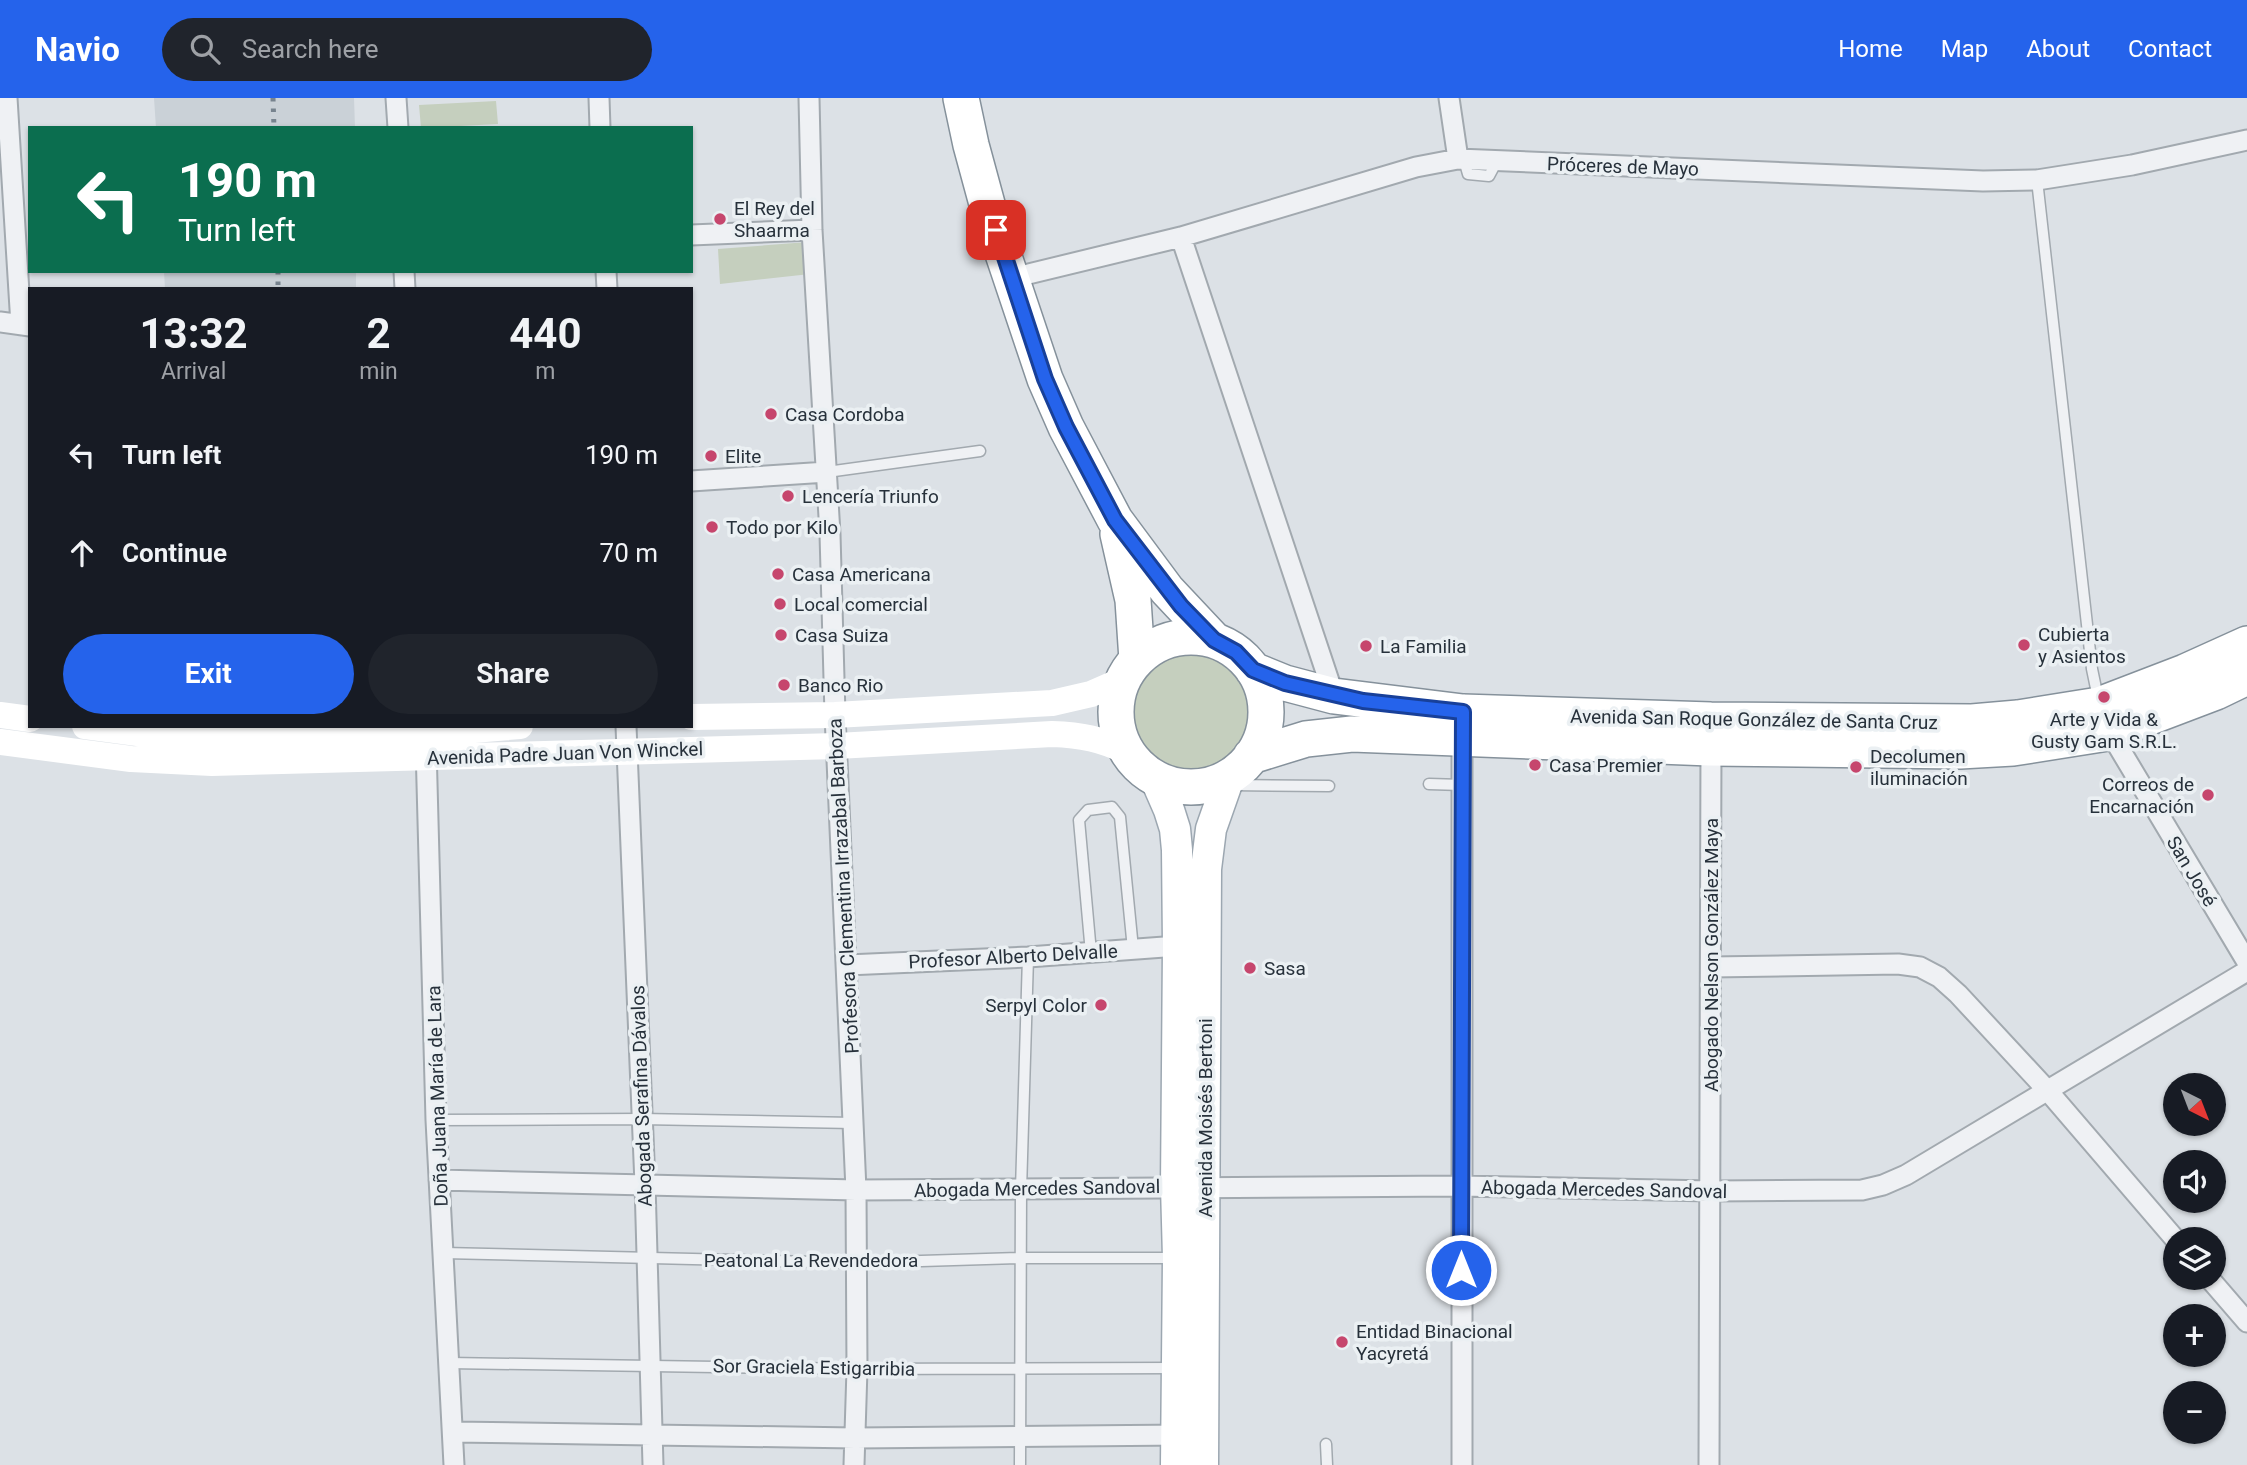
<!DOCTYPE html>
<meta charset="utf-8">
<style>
:root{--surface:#171b24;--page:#20242c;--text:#f1f3f6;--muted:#9ea1a6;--accent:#2563eb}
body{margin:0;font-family:Roboto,sans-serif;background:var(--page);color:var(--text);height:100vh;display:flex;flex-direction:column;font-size:26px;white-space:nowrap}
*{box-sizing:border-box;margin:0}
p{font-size:23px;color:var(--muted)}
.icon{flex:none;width:38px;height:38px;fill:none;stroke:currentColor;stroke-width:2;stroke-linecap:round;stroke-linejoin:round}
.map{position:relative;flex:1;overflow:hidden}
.side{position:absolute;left:28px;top:189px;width:665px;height:441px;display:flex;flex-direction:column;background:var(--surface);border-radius:0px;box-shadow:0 2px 5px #0004}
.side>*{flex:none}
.banner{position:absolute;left:28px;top:28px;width:665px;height:147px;border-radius:0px;box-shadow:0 2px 5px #0004;background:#0b6e4f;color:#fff;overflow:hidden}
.needle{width:46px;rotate:138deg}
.fabs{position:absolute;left:2163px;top:975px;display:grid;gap:14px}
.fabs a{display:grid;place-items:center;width:63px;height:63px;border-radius:50%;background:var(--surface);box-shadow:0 2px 5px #0004;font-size:35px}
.pin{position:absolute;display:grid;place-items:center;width:60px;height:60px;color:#fff;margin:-30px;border-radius:14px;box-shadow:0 4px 10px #0006}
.me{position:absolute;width:77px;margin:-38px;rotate:0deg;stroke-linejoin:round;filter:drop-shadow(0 0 5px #0008)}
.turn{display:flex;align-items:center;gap:24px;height:147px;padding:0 35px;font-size:32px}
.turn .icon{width:91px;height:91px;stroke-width:2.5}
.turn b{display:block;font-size:49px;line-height:60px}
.eta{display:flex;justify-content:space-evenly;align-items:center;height:119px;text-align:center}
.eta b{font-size:42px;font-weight:700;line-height:49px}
.button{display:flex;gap:14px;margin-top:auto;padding:14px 35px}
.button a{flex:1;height:80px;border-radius:42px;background:var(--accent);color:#fff;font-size:28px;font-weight:700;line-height:80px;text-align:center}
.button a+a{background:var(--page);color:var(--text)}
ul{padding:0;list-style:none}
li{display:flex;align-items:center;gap:21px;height:98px;padding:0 35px}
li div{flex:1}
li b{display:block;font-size:26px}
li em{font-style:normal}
header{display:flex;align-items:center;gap:42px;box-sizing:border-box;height:98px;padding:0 35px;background:var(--accent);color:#fff}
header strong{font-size:33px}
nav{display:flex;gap:38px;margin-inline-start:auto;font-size:24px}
.search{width:490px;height:63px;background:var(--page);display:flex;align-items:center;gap:18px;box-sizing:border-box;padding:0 24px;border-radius:38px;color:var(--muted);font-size:26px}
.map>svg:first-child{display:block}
.built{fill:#cad1d7}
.green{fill:#c5cfbe}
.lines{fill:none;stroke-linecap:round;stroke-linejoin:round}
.lane-casing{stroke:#a2a9af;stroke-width:13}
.street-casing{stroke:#a2a9af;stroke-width:23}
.primary-casing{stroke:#9ca7b1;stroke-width:33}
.highway-casing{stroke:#85919b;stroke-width:38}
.lane{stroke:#eff1f4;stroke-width:10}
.street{stroke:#eff1f4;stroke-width:19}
.secondary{stroke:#fff;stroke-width:26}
.primary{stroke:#fff;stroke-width:30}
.highway{stroke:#fff;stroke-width:35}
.rail{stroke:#77838e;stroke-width:5;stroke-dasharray:3.5 7;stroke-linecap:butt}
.route-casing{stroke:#184099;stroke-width:18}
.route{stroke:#2563eb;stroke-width:12}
.poi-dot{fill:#c6466d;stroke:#ebf0f3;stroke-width:2.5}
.labels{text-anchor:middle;stroke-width:7;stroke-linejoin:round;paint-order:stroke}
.street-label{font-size:19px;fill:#27313b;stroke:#ebf0f3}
.poi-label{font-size:19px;fill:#27313b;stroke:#ebf0f3;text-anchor:start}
</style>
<header>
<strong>Navio</strong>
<div class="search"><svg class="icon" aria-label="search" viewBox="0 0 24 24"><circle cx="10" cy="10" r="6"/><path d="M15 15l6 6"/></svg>Search here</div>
<nav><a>Home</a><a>Map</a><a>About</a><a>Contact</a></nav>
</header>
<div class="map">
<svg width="2247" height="1367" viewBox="0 0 2247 1367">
<rect width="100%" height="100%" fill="#dce1e6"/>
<path class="built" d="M154,0H354L355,30H156Z
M164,173H356V191H165Z"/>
<path class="green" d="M496,3L498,26L421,30L419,7Z
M808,144L810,176L720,186L718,151Z
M1130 617a61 61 0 1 1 122 0a61 61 0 1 1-122 0Z"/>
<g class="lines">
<defs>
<path id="lane" d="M1464,62L1468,76L1489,78L1497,63
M2037,82L2092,571L2098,600
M827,374L980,353
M1429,686L1462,687
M1231,687L1329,688
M1091,855L1079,722L1088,712L1112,709L1120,719L1133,851
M436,1022L642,1021L853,1025
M444,1155L857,1165L1021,1160H1174
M449,1265L857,1271L1174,1270
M1326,1346L1327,1367
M1020,1367L1021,1092L1028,859"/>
<path id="street" d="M7,0L21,227
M396,0L398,30
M599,0L600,30
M809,0L812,132L830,436L835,617L856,1092L857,1271L854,1367
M1449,0L1458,61
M691,137L812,132
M1181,139L1334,598
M404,173L405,191
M606,173L607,191
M1012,180L1181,139L1416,69L1458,61L1983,83L2037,82L2132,67L2247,42
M0,224L30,228
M691,383L827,374
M626,628L645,1086L653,1367
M2106,628L2247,864
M426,648L436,1022L454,1367
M847,867L1028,859L1178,848
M1711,869L1898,866L1920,869L1939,879L1958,896L2048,993L2175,1141
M439,1082L856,1092L1460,1088L1711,1093L1862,1092L1883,1087L1906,1077L2247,873
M2209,1180L2247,1224
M453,1334L855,1340L1185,1337
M1462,1367V633
M1709,1367L1711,644"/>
<path id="primary" d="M1155,680L1169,712L1175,731L1177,752L1178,848L1176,1088L1178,1160L1176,1367
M1203,1367L1206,771L1211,731L1230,677"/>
<path id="highway" d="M961,0L971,47L990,117L1045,281L1066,329L1115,422L1167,492L1214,542
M1118,436L1133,502L1137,562
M1116 614a75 75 0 1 1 150 0a75 75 0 1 1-150 0Z
M1253,572L1285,585L1334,598L1463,614L1711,622L1972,624L2018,620L2099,607L2185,574L2247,546
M1251,658L1306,641L1352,636L1710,650L1960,653L2013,650L2108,635L2216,594L2247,579"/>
</defs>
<use href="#lane" class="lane-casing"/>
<use href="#street" class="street-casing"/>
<use href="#primary" class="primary-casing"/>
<use href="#highway" class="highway-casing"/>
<use href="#lane" class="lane"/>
<use href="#street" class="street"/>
<path class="secondary" d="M0,617L30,621
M691,619L835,617L1052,605L1091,596L1123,582
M85,628L145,636L211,639L425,636L520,628
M0,644L131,661L212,665L837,648L1052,636C1081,637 1102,641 1128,654"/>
<use href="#primary" class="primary"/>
<use href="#highway" class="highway"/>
<path class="rail" d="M273,0L274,30
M278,173V191"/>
</g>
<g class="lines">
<defs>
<path id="route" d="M996,132L1045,281L1066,329L1115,422L1181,508L1214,542L1236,554L1253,572L1285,585L1363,603L1463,614L1461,1172"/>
</defs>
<use href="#route" class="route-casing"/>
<use href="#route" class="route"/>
</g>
<g class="poi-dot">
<circle cx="720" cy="121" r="7"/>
<circle cx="771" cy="316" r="7"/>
<circle cx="711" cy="358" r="7"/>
<circle cx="788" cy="398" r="7"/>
<circle cx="712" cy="429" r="7"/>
<circle cx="778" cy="476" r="7"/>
<circle cx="780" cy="506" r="7"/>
<circle cx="781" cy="537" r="7"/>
<circle cx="2024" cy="547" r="7"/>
<circle cx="1366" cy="548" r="7"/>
<circle cx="784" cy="587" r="7"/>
<circle cx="2104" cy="599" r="7"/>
<circle cx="1535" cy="667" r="7"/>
<circle cx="1856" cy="669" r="7"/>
<circle cx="2208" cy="697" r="7"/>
<circle cx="1250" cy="870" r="7"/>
<circle cx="1101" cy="907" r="7"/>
<circle cx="1342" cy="1244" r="7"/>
</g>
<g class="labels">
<g class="street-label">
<text transform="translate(1623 68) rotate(2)" y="7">Próceres de Mayo</text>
<text transform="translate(1754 621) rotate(1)" y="7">Avenida San Roque González de Santa Cruz</text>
<text transform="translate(565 655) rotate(-2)" y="7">Avenida Padre Juan Von Winckel</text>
<text transform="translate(2192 773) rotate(59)" y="7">San José</text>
<text transform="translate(843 788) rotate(-93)" y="7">Profesora Clementina Irrazabal Barboza</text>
<text transform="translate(1711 857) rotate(-90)" y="7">Abogado Nelson González Maya</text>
<text transform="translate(1013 858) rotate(-3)" y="7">Profesor Alberto Delvalle</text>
<text transform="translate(437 998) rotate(-92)" y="7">Doña Juana María de Lara</text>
<text transform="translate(641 998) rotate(-92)" y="7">Abogada Serafina Dávalos</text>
<text transform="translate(1205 1020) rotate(-90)" y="7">Avenida Moisés Bertoni</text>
<text transform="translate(1037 1090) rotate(-1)" y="7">Abogada Mercedes Sandoval</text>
<text transform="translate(1604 1091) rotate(1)" y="7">Abogada Mercedes Sandoval</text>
<text x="811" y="1169">Peatonal La Revendedora</text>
<text transform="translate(814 1269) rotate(1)" y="7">Sor Graciela Estigarribia</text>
</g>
<g class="poi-label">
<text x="734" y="117">El Rey del<tspan x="734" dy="22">Shaarma</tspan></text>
<text x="785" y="323">Casa Cordoba</text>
<text x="725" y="365">Elite</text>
<text x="802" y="405">Lencería Triunfo</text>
<text x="726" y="436">Todo por Kilo</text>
<text x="792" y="483">Casa Americana</text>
<text x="794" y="513">Local comercial</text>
<text x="2038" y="543">Cubierta<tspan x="2038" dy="22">y Asientos</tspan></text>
<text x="795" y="544">Casa Suiza</text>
<text x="1380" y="555">La Familia</text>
<text x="798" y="594">Banco Rio</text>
<text x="2104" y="628" text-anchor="middle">Arte y Vida &amp;<tspan x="2104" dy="22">Gusty Gam S.R.L.</tspan></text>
<text x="1870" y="665">Decolumen<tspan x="1870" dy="22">iluminación</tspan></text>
<text x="1549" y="674">Casa Premier</text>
<text x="2194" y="693" text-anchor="end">Correos de<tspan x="2194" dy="22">Encarnación</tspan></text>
<text x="1264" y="877">Sasa</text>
<text x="1087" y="914" text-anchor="end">Serpyl Color</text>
<text x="1356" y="1240">Entidad Binacional<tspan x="1356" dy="22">Yacyretá</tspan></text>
</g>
</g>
</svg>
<div class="fabs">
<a><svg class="needle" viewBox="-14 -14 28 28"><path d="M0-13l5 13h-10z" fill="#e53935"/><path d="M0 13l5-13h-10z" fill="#9ea1a6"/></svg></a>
<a><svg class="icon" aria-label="sound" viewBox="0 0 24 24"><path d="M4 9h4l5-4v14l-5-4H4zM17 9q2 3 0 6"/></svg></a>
<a><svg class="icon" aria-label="layers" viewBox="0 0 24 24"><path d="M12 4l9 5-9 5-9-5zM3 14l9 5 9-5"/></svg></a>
<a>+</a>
<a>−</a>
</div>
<div class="pin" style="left:996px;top:132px;background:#d93025"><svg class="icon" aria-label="arrive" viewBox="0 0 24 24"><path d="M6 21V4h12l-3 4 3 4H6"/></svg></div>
<svg class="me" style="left:1461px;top:1172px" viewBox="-20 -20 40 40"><circle r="17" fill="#2563eb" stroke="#fff" stroke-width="3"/><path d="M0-11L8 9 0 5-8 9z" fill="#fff"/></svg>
<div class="banner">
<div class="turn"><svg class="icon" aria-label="left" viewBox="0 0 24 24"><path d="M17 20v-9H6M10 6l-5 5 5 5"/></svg><div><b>190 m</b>Turn left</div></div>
</div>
<section class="side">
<div class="eta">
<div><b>13:32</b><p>Arrival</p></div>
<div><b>2</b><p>min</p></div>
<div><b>440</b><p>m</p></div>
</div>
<ul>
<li><svg class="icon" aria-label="left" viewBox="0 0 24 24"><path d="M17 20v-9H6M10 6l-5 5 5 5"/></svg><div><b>Turn left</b></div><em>190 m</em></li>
<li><svg class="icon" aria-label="ahead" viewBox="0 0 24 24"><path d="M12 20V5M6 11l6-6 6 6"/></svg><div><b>Continue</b></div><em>70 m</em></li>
</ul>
<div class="button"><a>Exit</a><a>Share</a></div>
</section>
</div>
